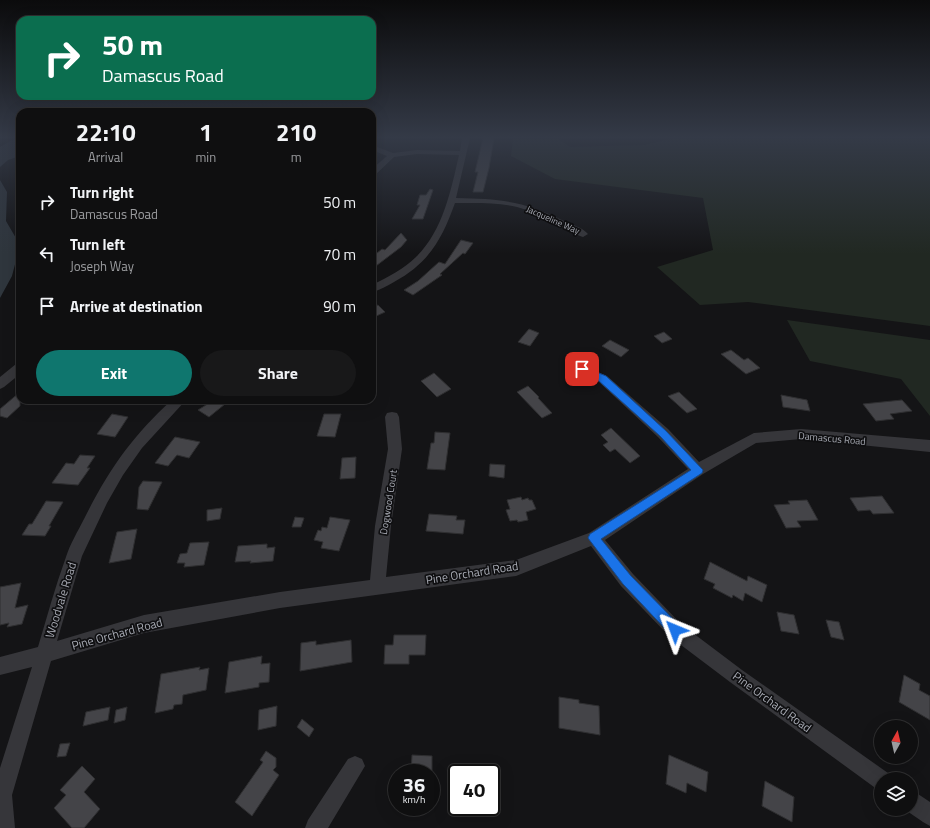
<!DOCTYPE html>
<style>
:root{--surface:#0f0f10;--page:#181819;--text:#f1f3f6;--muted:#9b9c9f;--line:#2f2f30;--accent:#0f766e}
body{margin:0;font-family:"Titillium Web",sans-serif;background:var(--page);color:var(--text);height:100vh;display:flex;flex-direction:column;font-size:15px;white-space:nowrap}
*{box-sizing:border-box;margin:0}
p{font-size:13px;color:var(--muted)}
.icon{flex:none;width:22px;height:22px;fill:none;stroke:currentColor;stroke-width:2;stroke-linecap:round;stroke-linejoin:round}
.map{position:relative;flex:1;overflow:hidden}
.side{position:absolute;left:16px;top:108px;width:360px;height:296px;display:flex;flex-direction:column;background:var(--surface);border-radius:12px;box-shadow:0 4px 16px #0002,0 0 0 1px var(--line)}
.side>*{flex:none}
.top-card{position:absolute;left:16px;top:16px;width:360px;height:84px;border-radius:12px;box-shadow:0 4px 16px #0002,0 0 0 1px var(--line);background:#0b6e4f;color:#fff;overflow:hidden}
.needle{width:26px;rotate:8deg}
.buttons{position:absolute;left:874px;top:720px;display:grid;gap:8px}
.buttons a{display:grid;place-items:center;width:44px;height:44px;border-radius:50%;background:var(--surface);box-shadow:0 4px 16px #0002,0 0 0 1px var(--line);font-size:20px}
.speed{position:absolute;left:388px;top:764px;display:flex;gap:8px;font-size:20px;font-weight:700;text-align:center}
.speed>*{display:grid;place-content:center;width:52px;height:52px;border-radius:50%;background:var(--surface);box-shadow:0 4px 16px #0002,0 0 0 1px var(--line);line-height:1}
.speed small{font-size:10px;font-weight:400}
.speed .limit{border:2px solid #111;border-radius:6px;background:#fff;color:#111}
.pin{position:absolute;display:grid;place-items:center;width:34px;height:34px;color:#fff;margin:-17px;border-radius:8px;box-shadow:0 2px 6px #0006}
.me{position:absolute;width:44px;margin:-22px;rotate:316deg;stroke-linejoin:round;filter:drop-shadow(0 0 3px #0008)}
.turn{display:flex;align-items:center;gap:14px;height:84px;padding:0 20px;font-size:18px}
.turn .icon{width:52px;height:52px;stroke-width:2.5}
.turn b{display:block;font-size:28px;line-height:34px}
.eta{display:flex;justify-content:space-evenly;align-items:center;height:68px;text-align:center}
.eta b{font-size:24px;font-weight:700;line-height:28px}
.cta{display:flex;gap:8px;margin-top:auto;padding:8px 20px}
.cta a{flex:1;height:46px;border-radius:24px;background:var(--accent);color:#fff;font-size:16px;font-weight:700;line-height:46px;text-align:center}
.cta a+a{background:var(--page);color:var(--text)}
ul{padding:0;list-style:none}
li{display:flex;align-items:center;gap:12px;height:52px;padding:0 20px}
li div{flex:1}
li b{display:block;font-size:15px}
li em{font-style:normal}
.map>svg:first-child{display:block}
.green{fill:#212822}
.water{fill:#2f363d}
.building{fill:#444448;stroke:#2f2f31}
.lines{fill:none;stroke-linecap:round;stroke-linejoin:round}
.minor{fill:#36363a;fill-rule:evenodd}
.route{fill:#1a73e8;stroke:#114b97}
.labels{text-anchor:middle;stroke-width:3.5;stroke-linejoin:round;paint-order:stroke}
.far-street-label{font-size:9px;fill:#a8abb4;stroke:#0f0f11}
.street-label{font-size:10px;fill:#a8abb4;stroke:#0f0f11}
.near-street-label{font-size:12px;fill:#a8abb4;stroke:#0f0f11}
</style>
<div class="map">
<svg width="930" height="828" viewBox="0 0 930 828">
<rect width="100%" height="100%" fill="#141416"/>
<path class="green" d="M513,138H557L570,147L644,145L674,138H930V326L748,302L700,305L657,267L713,250L703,198L555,179L511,156Z
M787,320L930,340V416L901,379L810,361Z"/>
<path class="water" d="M20,139V156L8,160L0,167V147L12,140Z
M0,177V180L7,192L6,221L20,245L12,276L0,298Z"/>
<path class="building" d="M483,138H494L489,168L483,192H473L478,172H475Z
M430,189L433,190L423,219H412L420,205H417L420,195H426Z
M401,233L407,240L401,247L372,269V257L382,249L385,250Z
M461,240L473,243L465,254L463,253L440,274L442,275L413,295L404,290L418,281L439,262L445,264Z
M378,305L385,312L372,318V307Z
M529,329L539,333L530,346L518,342Z
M664,332L672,339L662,343L654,336Z
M610,340L629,350L621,357L602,346Z
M731,350L744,360L748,358L760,368L746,374L721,354Z
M434,373L451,389L437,397L421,381Z
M528,386L539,397L538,398L552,413L542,418L517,392Z
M20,392V406L7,418L0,416V409Z
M679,392L697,409L687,413L668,396Z
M781,395L807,400L810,411L783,407Z
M214,400H230L209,417L198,410Z
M902,400L912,411L890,414L894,419L876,421L863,404Z
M112,414L128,417L115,437L97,434Z
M324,414H341L335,437L317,436Z
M611,428L640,456L630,463L615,449L610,452L603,445L608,442L601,435Z
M435,432L450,433L445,470L427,469L431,443H434Z
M175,437L200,442L189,458L177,455L168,466L155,463Z
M80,455L95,456L87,468H90L78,485L52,483L66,463L74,464Z
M356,457L355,478L340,479L342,458Z
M490,464L505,465L504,478L489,476Z
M143,481L162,482L148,510L137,509L139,487Z
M882,496L894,513L873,514L870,510L858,511L850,498Z
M521,497L522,500L528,498L529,500H532L536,509L526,512L528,520L518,522L517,520L510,521L506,510L510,509L507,500Z
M807,500L818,520L797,521L801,527L786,528L774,505L790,504L788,501Z
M46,501L63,502L49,526H51L45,536L22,535L29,524H32Z
M222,508L220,519L207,521V510Z
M429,514L457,516L456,520H465L463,534L426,531Z
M295,517L304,518L301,527H292Z
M330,517L350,520L339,551L321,548L323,542L314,540L318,530L321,531L322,527L327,528Z
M137,529L131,559L109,563L117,532Z
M209,542L204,565L184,567L185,563H177L180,554L187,553L190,543Z
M267,544V548L275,547L273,561L250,563L251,561L235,562L238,546Z
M710,562L747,581L748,576L767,585L762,602L745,593L743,601L733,595L732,598L713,588L715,584L704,579Z
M21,583L15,608L28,605L22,624L7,627L9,623L0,625V587Z
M777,612L794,615L799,634L781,631Z
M826,620L839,622L844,640L831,637Z
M394,635H426L425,655H409V664H384L385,645H393Z
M351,640L352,662L300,671L301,643L316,641V645Z
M262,656L261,664L270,663L269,682L259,683V687L225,693L229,662Z
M200,667L199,670L209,668L206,690L183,695L182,704L174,705L173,709L155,713L161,674Z
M904,675L920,684L919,690L930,696V720L899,702Z
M559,697L579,700V703L599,706L600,735L559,728Z
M277,706L276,726L258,730L259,710Z
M110,707L108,720L83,726L86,712Z
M127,707L125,720L114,723L116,710Z
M302,719L314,729L309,737L297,727Z
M70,743L66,756L57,757L60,744Z
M266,751L276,758V767L273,770L279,775L252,816L235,802L263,762L260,760Z
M412,755L432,756V773H411Z
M669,755L708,772L706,792L687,783L686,793L666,784Z
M82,766L95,779L84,792L100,809L84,828H72L54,808L66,795L60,790Z
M765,781L794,797L792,822L762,806Z"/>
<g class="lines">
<path class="minor" d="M462,138H470L456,198C502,199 524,201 566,222C573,225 583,228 588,234L583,237L580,236C559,226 539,213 517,207C497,202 475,203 455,203C442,239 429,263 394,282C387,286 380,290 372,292V285C388,277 404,269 416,257C443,231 451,190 459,155L417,154L394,157L375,175H372V169L387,156L372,150V145L393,153L417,150L460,151Z
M571,360L607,376L668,429L699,462L754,433L801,429L930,440V452L801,439L756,443L703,474L605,540L633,574L681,624L742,670L888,773L891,779H881V790L874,787L730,682L669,636L621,586L591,546L516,576L280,608L144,633L51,661L12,795L15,828H0V768L32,667L0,675V657L38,647C47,617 55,587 66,557C70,544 78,531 84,519C108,471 132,436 172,400H186L142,448L123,475L107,503L82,556L57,641L144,615L280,592L370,580L375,526L388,449L385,417L387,413L392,412L397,413L399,417L402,449L391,526L386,577L516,560L589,533L688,469L658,437L599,382L567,367L565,364L567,361Z
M20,363V374L4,387L0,389V377L16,364Z
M355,756L362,759L365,766L328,828H305L308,820L348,759Z
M911,791L918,794L930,802V826L923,822L904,809H911Z"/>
</g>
<linearGradient id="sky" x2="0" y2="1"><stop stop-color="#0b0b0c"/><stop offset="0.54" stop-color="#343a47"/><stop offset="1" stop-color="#343a47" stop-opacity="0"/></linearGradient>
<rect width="930" height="254" fill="url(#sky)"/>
<path class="route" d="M582,366L606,376L666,431L703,470L702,473L601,539L631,576L679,625L681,630L679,634L675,636L670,634L623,584L588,538L590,534L691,470L660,436L599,381L579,371L577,369L579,367Z"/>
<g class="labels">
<g class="far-street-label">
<text transform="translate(553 220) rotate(24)" y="3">Jacqueline Way</text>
</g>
<g class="street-label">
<text transform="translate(832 438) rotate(5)" y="4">Damascus Road</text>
<text transform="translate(388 502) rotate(-81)" y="4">Dogwood Court</text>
</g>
<g class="near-street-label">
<text transform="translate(472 573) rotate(-9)" y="4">Pine Orchard Road</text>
<text transform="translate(61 600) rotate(-73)" y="4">Woodvale Road</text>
<text transform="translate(117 634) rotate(-15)" y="4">Pine Orchard Road</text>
<text transform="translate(772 702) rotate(36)" y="4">Pine Orchard Road</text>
</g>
</g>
</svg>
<div class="buttons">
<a><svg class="needle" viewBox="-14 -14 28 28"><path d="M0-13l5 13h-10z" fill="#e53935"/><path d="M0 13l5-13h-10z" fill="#9b9c9f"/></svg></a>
<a><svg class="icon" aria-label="layers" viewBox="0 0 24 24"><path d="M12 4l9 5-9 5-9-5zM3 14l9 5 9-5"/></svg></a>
</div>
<div class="speed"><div>36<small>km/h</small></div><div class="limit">40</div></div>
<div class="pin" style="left:582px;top:369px;background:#d93025"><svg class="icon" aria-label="arrive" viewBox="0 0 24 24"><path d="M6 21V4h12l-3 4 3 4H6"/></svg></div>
<svg class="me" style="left:675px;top:630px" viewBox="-20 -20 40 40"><path d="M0-17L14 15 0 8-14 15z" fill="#1a73e8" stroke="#fff" stroke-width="4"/></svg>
<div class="top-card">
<div class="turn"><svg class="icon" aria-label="right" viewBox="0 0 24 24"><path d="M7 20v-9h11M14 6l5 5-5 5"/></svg><div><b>50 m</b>Damascus Road</div></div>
</div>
<section class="side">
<div class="eta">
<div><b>22:10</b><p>Arrival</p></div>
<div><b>1</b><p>min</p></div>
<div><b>210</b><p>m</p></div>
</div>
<ul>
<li><svg class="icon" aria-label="right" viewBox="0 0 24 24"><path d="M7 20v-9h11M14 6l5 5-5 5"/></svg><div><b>Turn right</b><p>Damascus Road</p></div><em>50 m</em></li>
<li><svg class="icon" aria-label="left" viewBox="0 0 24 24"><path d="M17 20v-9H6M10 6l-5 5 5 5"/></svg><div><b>Turn left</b><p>Joseph Way</p></div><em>70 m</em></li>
<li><svg class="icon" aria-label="arrive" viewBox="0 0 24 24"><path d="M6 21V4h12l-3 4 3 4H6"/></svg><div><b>Arrive at destination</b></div><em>90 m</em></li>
</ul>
<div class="cta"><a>Exit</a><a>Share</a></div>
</section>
</div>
